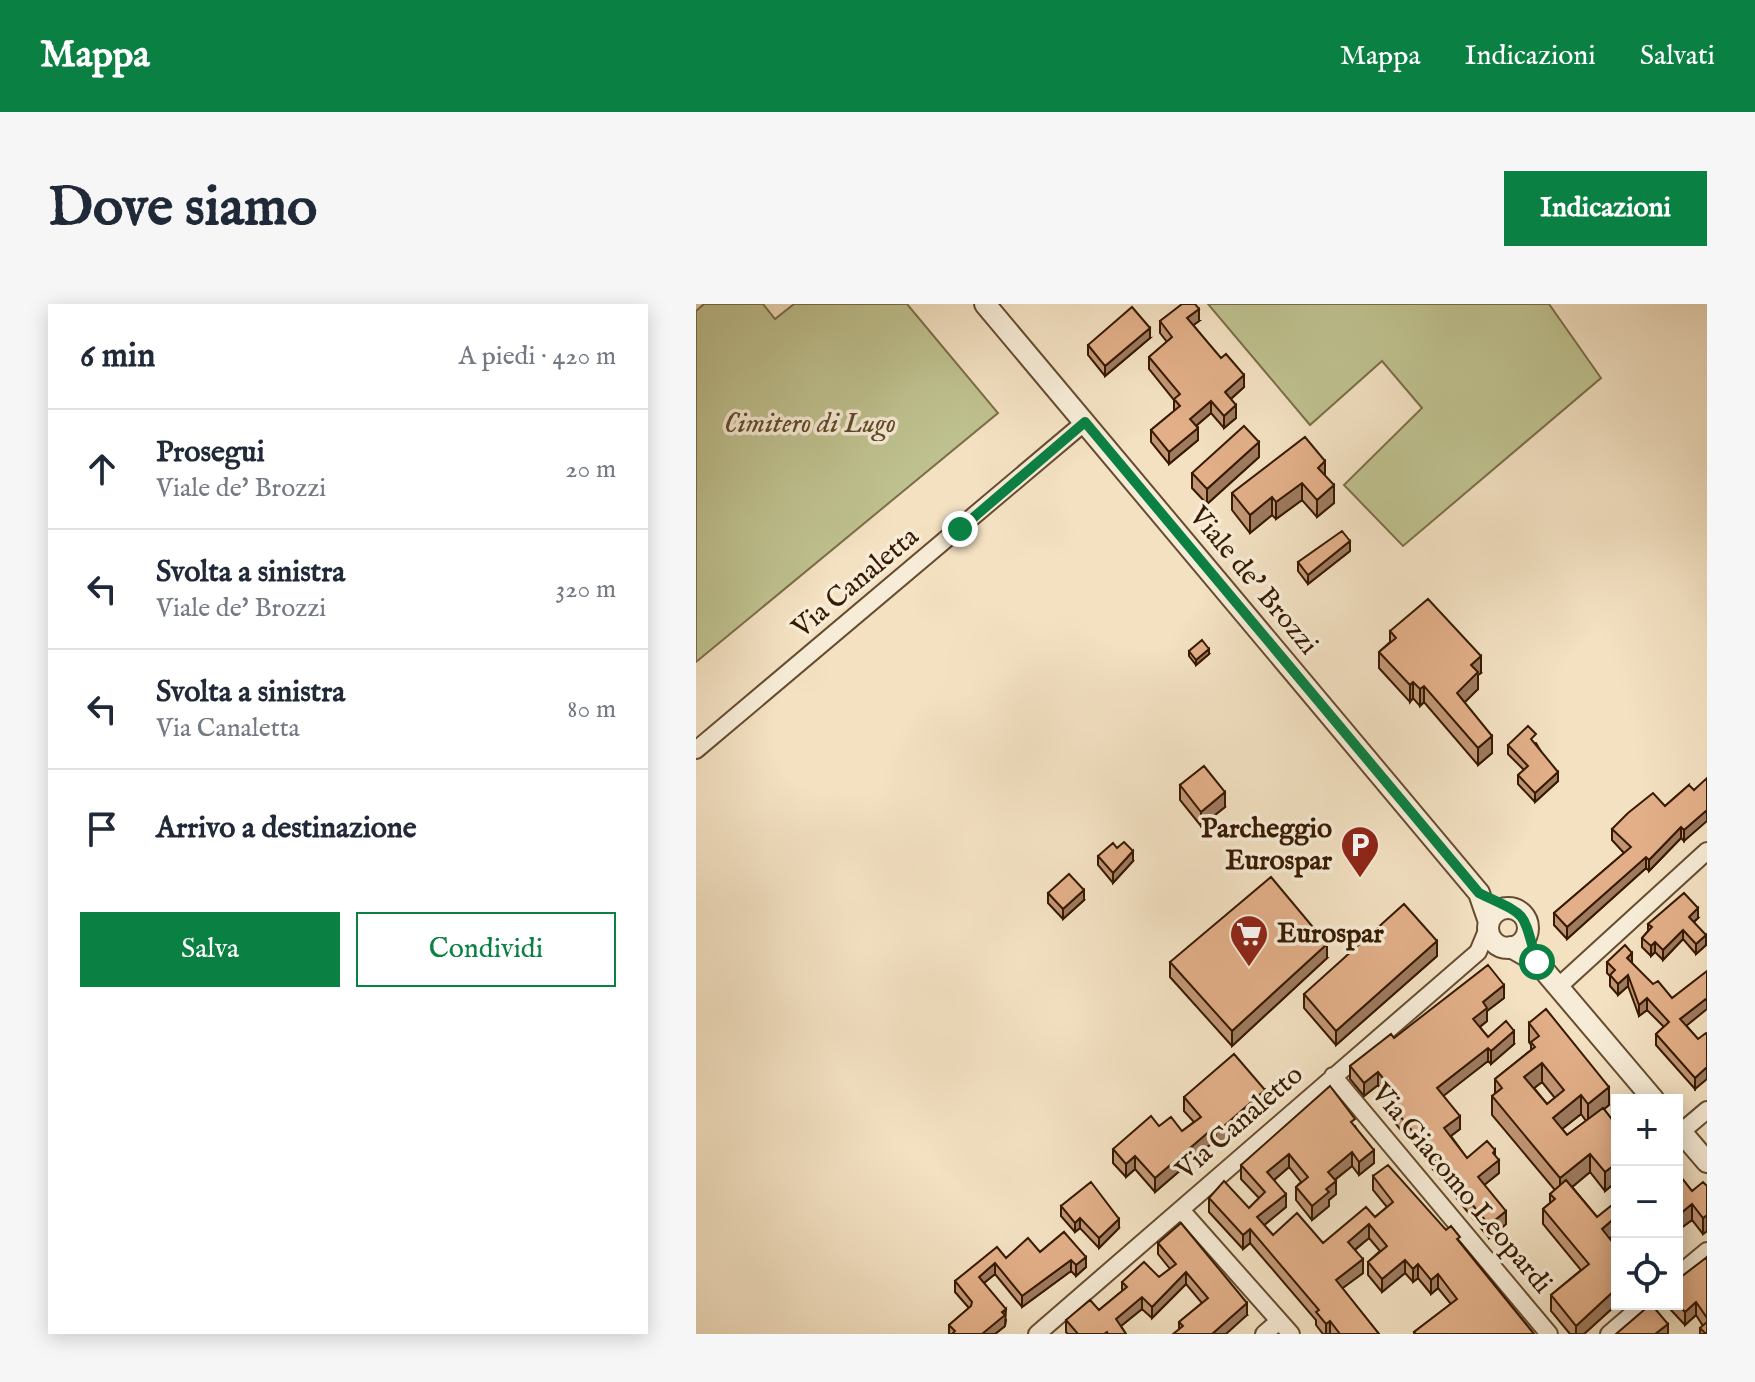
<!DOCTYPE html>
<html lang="it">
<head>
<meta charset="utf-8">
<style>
  body { margin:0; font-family:"IM FELL English",serif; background:#f6f6f7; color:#1f2937 }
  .controls { position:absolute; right:24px; bottom:24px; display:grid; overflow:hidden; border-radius:0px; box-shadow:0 4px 20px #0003 }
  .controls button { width:72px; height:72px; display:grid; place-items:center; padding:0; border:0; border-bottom:2px solid #e0e1e3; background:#fff; color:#1f2937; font:40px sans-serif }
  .stop { position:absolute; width:24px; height:24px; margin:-18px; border:6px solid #0b8043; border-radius:50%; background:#fff }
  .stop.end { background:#0b8043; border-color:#fff; box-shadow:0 2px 8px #0008 }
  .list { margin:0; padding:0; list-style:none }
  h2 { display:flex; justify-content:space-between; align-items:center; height:104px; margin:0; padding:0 32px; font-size:34px }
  h2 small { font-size:26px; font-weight:400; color:#747a83 }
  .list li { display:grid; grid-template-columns:52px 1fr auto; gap:24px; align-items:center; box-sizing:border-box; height:120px; padding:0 32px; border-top:2px solid #e0e1e3 }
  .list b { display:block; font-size:30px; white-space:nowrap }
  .list p { margin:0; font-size:26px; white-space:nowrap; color:#747a83 }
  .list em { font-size:26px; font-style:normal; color:#747a83 }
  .actions { display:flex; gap:16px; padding:24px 32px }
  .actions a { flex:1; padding:18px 0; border:2px solid #0b8043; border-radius:0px; text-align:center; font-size:28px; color:#0b8043 }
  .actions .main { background:#0b8043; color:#fff }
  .icon { flex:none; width:44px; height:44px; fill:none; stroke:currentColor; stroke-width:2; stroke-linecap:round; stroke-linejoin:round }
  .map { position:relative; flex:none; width:1011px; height:1030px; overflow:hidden; border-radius:0px }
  header { display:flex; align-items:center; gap:48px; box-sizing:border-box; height:112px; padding:0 40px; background:#0b8043; color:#fff }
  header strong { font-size:38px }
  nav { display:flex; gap:44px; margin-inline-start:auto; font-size:28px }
  .intro { display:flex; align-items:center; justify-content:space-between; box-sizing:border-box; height:192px; padding:0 48px }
  h1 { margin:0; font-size:56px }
  .button { padding:20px 36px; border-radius:0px; background:#0b8043; color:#fff; font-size:28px; font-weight:700 }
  main { display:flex; gap:48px; padding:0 48px }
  aside { flex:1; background:#fff; border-radius:0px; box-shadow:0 4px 20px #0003 }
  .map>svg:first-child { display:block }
  .green { fill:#bfc290; stroke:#7b6e48; stroke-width:2 }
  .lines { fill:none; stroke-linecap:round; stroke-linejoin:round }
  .minor-casing { stroke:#664c30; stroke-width:20 }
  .tertiary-casing { stroke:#664c30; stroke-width:24 }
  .minor { stroke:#f7ecd7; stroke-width:16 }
  .tertiary { stroke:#f7ecd7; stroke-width:20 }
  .wall { fill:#c29675; stroke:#371a00; stroke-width:2; fill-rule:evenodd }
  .shaded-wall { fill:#9e7a5f; stroke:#371a00; stroke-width:2 }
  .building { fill:#e2af88; stroke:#371a00; stroke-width:2; fill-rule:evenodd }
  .route { stroke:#0b8043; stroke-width:10 }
  .labels { text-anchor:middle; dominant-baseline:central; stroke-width:7; stroke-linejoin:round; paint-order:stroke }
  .park-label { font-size:28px; font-style:italic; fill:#604c2b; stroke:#f7ecd7 }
  .street-label { font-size:28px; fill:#371a00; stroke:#f7ecd7 }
  .poi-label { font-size:28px; font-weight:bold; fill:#371a00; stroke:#f7ecd7; text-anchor:end }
</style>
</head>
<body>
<header>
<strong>Mappa</strong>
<nav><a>Mappa</a><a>Indicazioni</a><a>Salvati</a></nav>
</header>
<div class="intro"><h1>Dove siamo</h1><a class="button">Indicazioni</a></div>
<main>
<aside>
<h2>6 min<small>A piedi · 420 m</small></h2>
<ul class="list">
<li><svg class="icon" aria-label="ahead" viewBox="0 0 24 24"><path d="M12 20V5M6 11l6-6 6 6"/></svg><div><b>Prosegui</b><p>Viale de' Brozzi</p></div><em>20 m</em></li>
<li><svg class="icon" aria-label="left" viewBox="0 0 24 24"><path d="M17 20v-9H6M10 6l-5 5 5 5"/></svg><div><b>Svolta a sinistra</b><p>Viale de' Brozzi</p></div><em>320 m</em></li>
<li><svg class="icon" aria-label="left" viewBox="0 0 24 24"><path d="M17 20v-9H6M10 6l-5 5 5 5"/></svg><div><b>Svolta a sinistra</b><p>Via Canaletta</p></div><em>80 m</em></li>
<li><svg class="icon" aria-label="arrive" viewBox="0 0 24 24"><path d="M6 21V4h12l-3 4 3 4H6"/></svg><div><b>Arrivo a destinazione</b></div></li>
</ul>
<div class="actions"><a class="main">Salva</a><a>Condividi</a></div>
</aside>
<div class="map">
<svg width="1011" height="1030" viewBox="0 0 1011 1030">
  <rect width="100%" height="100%" fill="#f3e1c2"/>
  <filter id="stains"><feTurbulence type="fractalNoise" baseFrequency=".0025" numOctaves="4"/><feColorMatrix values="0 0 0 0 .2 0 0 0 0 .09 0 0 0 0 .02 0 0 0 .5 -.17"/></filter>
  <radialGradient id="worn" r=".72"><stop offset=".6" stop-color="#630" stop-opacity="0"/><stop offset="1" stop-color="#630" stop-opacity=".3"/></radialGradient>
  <path class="green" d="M8,0H67L79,15L98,0H211L302,109L0,358V7Z
    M512,0H853L905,74L707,242L648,181L726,104L686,57L614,121Z"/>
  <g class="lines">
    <g class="minor-casing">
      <path id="minor" d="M0,446L389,118
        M862,683L1011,547
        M637,772L853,1030
        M985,828L1011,806
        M485,906L595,1030
        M981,972L1011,947
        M341,1030L782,648L792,624
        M568,1030L583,1017
        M913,1030L948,1000"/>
    </g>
    <g class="tertiary-casing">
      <path id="tertiary" d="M289,0L783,589L793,618
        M792 624a20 20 0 1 1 40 0a20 20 0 1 1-40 0Z
        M815,643L841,658L958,796
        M981,823L1011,858"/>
    </g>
    <use href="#minor" class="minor"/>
    <use href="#tertiary" class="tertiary"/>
  </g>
  <path class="wall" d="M464,17H503L497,21L548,83L535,95L540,114L528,124L515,109L500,122L502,136L473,160L455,138V126L478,107V96L453,65V53L471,38L464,29Z
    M454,34L409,72L392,51V41Z
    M563,153L511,200L496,184V169Z
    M629,172L638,199L621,213L606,196L580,215L576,211L554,229L536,206V189Z
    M654,247L612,280L602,267V258Z
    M694,327L785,369L782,371V385L768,398L796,449L782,461L728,398L724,402L717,394L714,398L683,364V348L694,338Z
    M493,347L513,350L500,361L493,352Z
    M840,439L862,477L839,498L822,480V471L828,466L812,450V441Z
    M484,481L529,503L505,522L484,496Z
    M993,481L988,537L985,534L953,567L950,564L871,635L858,621V609L928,549L916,536V525L969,502Z
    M402,552L437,557L417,579L402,561Z
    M352,589L388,596L367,615L352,599Z
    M1002,614L998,618L1010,641L1000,650L987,635L967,656L959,648L955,652L946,643V634L952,627V620Z
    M741,652L640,741L608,704V690Z
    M631,654L536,742L474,673V658Z
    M911,658L936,659L1002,735L999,785L960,741V730L968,723L951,706L943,712L932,682L922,691L914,682V672L911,669Z
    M808,694L791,707V717L784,723L792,733L818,740L795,760L792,757L747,791L764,825L755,832L771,854L799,852L803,869L788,881L810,920L793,934L695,814V801L697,799L682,781L668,792L654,775V762L698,734Z
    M833,719L913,801L908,805L921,822V877L909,887L894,868L876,883L901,913L921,912V928L913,935L921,944V1000L888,1030H874L855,1007V991L885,966L847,920V905L854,899V890L859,886L796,811V792L799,790V775L835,746V741L833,738ZM846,778L859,794L851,800L838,784ZM885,810L890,817L871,831L866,825Z
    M488,793L569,800L520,843L516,839L459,888L439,865L430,873L417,859V845L463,822L486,827L498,818L488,807Z
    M659,822L678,859L663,871L656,862L639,876L640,890L633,896V902L616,916L600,896V883L605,878L593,863L578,876L590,903L568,921L577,931L627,939L679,913L691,903L677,886V872L750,926L764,938L838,1030H718V1028L755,1000L742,984L735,990L722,974L717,978L709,969L686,988L672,971V958L684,947L673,934L659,946L667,969L646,984L683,1030H627L620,1021V1016L554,939L547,945L513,908V894L553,904L563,894L545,875V861Z
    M981,868L996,887L1011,882V927L1007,930L996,916L985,924L981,920Z
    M365,902L423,924L403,944L384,924L379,928L365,912Z
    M368,928L390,963L380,972L375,967L326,1003L299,970L288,979L310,1016L309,1022L299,1030H253V1021L273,1004L259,988V977L310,954L344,948Z
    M462,939L551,1011L483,1025V1018L506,999L490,980L456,1014L446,1005L425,1022L430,1030H372L370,1028V1016L403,1006L426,987V978L463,973L474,965L462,950Z
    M1011,953V1030H1004V1024L1007,1022L1000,1011L989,1021L975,1006V1000H981Z"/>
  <path class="shaded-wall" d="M503,5V17L491,26V14Z
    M454,24V34L409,72V62Z
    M548,71V83L529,100V88Z
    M515,97V109L494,127V115Z
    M540,101V114L528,124V112Z
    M502,124V136L473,160V148Z
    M563,138V153L511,200V185Z
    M629,157V175L622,164Z
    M606,179V196L580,215V198Z
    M638,181V199L621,213V196Z
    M576,193V211L554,229V211Z
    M654,237V247L612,280V271Z
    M513,345V350L500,361V356Z
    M785,352V369L782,371V385L761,406V389L775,361Z
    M717,378V394L714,398V381Z
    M728,382V398L724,402V385Z
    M796,432V449L782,461V444Z
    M862,468V477L839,498V489Z
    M529,488V503L505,522V508Z
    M1011,506V517L988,537V526Z
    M985,523V534L953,567V556Z
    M437,547V557L417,579V569Z
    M950,553V564L871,635V623Z
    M388,586V596L367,615V605Z
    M1002,604V614L993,622V613Z
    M987,626V635L967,656V646Z
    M1010,631V641L1000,650V640Z
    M741,637V652L640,741V727Z
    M959,638V648L955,652V642Z
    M631,640V654L536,742V727Z
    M936,649V660L931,654Z
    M932,671V682L922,691V680Z
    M808,681V694L791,707V717L777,728V715L787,698Z
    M951,694V706L943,712V701Z
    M1011,694V705L984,727V715Z
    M818,727V740L795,760V747Z
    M792,744V757L741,797V784Z
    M846,759V778L828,792V773Z
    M1011,763V775L999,785V774Z
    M682,768V781L668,792V779Z
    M913,783V801L892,818V800Z
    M569,786V800L520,843V829Z
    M885,791V810L857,832V814Z
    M764,812V825L748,837V824Z
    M516,825V839L459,888V874Z
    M678,846V859L663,871V858Z
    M799,846V859L803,856V869L782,886V873L797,849Z
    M656,848V862L632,881V868Z
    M593,850V863L571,882V868Z
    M894,850V868L864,893V874Z
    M439,852V865L430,873V860Z
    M921,859V877L909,887V868Z
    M640,877V890L633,896V902L616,916V902L630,885Z
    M590,890V903L561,927V913Z
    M996,900V916L985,924V909Z
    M810,907V920L793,934V921Z
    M1011,911V927L1007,930V914Z
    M921,912V928L906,941V925Z
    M384,914V924L379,928V919Z
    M423,915V924L403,944V934Z
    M673,920V934L652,951V938Z
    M554,925V939L547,945V931Z
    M390,953V963L380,972V961Z
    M667,955V969L640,989V976Z
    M375,956V967L326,1003V992Z
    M709,956V969L686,988V975Z
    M299,959V970L283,983V973Z
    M722,960V974L717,978V965Z
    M490,968V980L456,1014V1003Z
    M742,970V984L735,990V976Z
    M921,984V1000L888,1030H880V1022Z
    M446,993V1005L420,1026V1015Z
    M1000,998V1011L989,1021V1008Z
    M551,999V1011L530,1030H516Z
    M310,1005L309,1022L299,1030H286Z
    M634,1017V1030H630V1020Z
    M972,1020V1030H959Z"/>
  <path class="building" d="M486,0H499L503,5L491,14L525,54L530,50L548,71L529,88L540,101L528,112L515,97L494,115L502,124L473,148L455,126L484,102L478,95L484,90L453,53L476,33L464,17Z
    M436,3L454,24L409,62L392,41Z
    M548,122L563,138L511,185L496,169Z
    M609,133L629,157L622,164L638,181L621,196L606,179L580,198L576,193L554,211L536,189Z
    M646,227L654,237L612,271L602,258Z
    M732,295L785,352L775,361L782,368L761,389L796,432L782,444L728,382L724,385L717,378L714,381L683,348L700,334L694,327Z
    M506,336L513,345L500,356L493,347Z
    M832,422L840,430L835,435L862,468L839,489L822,471L832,462L812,441Z
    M508,462L529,488L505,508L484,481Z
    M1011,474V506L988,526L985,523L953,556L950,553L871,623L858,609L935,543L916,525L932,509L957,489L969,502L993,481L998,486Z
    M428,538L437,547L417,569L402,552L417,539L421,544Z
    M373,570L388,586L367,605L352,589Z
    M575,573L631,640L536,727L474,658Z
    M988,589L1002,604L993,613L1010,631L1000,640L987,626L967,646L959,638L955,642L946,634L956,623L952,620Z
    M708,600L741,637L640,727L608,690Z
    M929,641L936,649L931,654L957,680L962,677L976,694L1011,667V694L984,715L1002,735L1010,729L1011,730V763L999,774L960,730L973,718L951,694L943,701L932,671L922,680L914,671L919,666L911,658Z
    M792,661L808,681L787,698L791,704L777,715L792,733L810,717L818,727L795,747L792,744L741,784L764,812L748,824L771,854L791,837L799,846L797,849L803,856L782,873L810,907L793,921L695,801L703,794L682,768L668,779L654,762L695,730L698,734Z
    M850,705L913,783L892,800L885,791L857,814L871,831L907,804L921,822V859L909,868L894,850L864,874L796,792L806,784L799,775L839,743L835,738L843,732L833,719ZM846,759L868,786L851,800L828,773Z
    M538,750L569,786L520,829L516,825L459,874L439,852L430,860L417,845L455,812L463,822L475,813L486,827L505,813L488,793Z
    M634,782L659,815L655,818L678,846L663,858L656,848L632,868L640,877L630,885L633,888L616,902L600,883L612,873L593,850L571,868L590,890L561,913L577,931L601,909L627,939L670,903L679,913L697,898L677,872L692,861L750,926L755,922L764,933L761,935L838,1030H720L718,1028L761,995L742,970L735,976L722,960L717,965L709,956L686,975L672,958L691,942L673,920L652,938L667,955L640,976L683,1030H644L634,1017L630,1020L620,1008L623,1006L554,925L547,931L513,894L528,877L553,904L569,888L545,861Z
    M981,868L996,887L1007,878L1011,882V911L1007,914L996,900L985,909L981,904Z
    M870,876L901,913L921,897V912L906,925L921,944V984L880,1022L855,991L893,960L847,905L859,895L854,890Z
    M395,878L423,915L403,934L384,914L379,919L365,902Z
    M485,919L551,999L516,1030H477L487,1022L483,1018L512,994L490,968L456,1003L446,993L420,1015L430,1030H412L411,1028L408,1030H382L370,1016L394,996L403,1006L431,983L426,978L448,958L463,973L480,960L462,939Z
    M368,928L390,953L380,961L375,956L326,992L299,959L283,973L310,1005L306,1008L309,1011L286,1030H256L259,1027L253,1021L275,1002L276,998L259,977L301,943L310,954L332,934L344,948Z
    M1011,953V1014L1000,998L989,1008L981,1000V976Z
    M955,1000L972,1020L959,1030H920Z
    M1011,1018V1030H1010L1004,1024Z"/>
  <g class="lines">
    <path class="route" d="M264,225L389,118L783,589C834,614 825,604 841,658"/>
  </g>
  <defs>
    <g id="parking-pin" transform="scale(2)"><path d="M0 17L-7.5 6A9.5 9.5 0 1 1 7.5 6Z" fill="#8f2418" stroke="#f7ecd7"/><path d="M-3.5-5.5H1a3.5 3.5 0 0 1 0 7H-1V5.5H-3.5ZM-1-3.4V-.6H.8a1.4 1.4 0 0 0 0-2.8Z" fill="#fff"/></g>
    <g id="supermarket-pin" transform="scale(2)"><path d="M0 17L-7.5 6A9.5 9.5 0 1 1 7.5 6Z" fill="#8f2418" stroke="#f7ecd7"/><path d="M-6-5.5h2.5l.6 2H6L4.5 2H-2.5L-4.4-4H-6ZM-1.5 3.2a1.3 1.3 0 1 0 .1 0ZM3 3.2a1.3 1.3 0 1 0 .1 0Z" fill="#fff"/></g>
  </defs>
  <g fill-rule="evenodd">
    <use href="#parking-pin" x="664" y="541"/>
    <use href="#supermarket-pin" x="553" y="630"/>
  </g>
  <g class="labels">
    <g class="park-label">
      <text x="114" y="120">Cimitero di Lugo</text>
    </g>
    <g class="street-label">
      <text transform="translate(557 277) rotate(50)">Viale de' Brozzi</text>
      <text transform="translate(160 279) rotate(-40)">Via Canaletta</text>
      <text transform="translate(544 819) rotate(-41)">Via Canaletto</text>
      <text transform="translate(765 885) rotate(50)">Via Giacomo Leopardi</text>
    </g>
    <g class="poi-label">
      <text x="636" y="525">Parcheggio<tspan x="636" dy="32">Eurospar</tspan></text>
      <text x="581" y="630" text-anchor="start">Eurospar</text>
    </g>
  </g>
  <rect width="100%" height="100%" filter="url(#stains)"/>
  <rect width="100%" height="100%" fill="url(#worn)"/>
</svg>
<div class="controls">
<button>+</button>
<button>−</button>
<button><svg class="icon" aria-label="locate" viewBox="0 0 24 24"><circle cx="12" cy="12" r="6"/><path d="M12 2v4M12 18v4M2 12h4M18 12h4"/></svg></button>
</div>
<div class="stop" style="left:841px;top:658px"></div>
<div class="stop end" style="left:264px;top:225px"></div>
</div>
</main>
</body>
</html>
